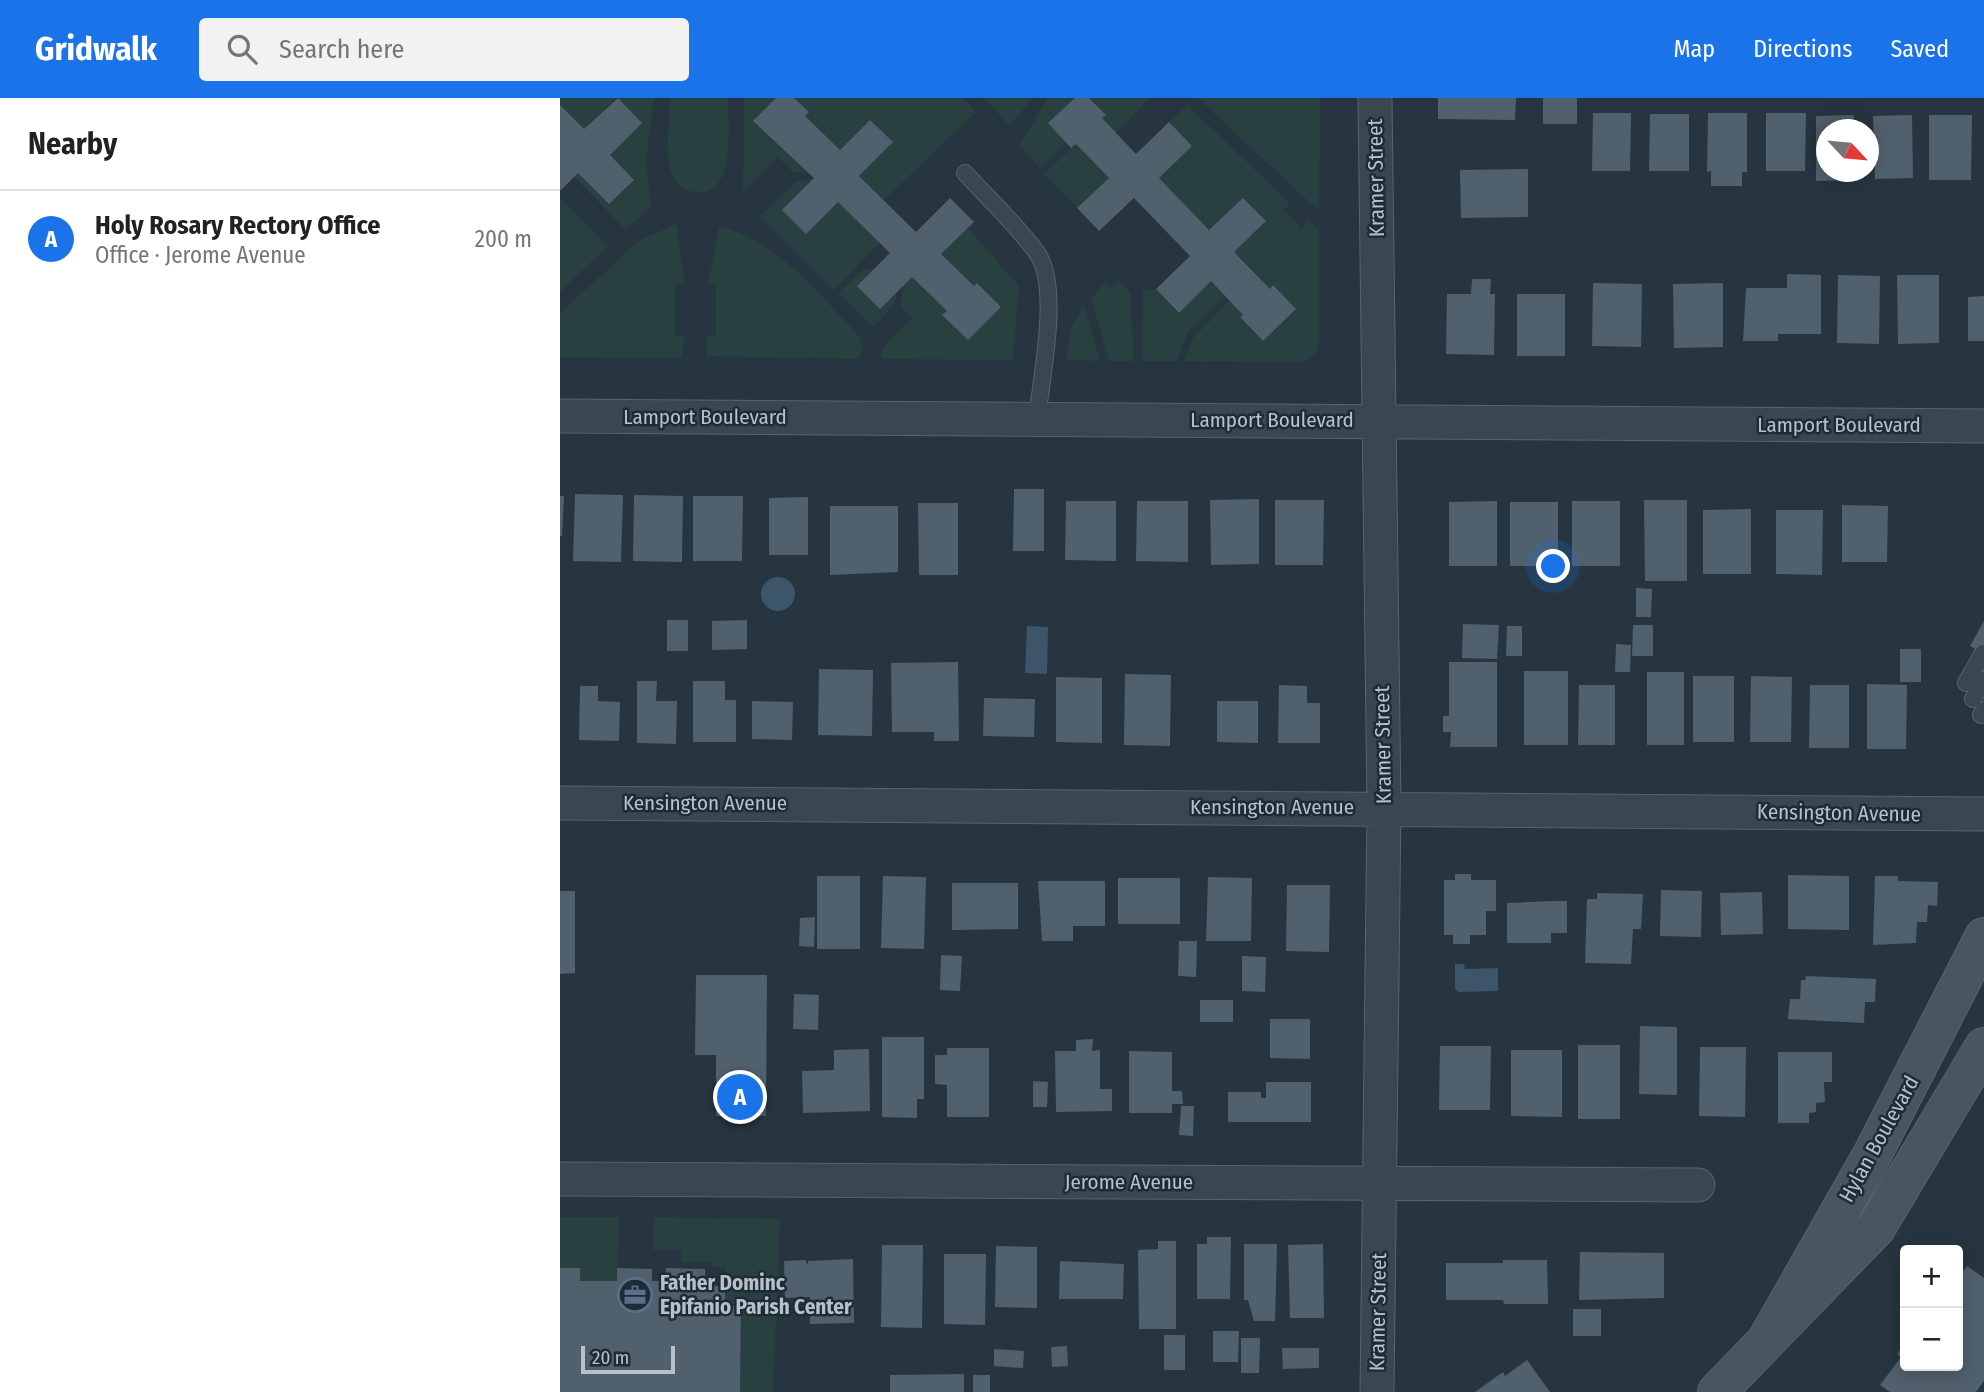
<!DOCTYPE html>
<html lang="en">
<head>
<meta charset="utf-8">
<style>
  body { margin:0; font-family:"Fira Sans Condensed",sans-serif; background:#f2f2f2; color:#202124 }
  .controls { position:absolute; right:21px; bottom:21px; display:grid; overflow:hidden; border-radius:7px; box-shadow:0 4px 18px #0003 }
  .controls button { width:63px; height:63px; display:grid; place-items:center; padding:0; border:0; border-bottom:2px solid #e0e0e0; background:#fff; color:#202124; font:35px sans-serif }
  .compass { position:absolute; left:1256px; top:21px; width:63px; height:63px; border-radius:50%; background:#fff; box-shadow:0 4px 18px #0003; rotate:116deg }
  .scale { position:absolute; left:21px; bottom:18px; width:94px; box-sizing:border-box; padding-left:7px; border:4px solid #b6c1ca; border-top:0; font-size:19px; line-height:24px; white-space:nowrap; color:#b6c1ca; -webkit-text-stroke:5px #1f2b35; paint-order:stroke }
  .you { position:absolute; left:994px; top:469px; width:24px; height:24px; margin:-18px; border:5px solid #fff; border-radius:50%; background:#1a73e8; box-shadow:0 0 0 10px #1a73e833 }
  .badge { display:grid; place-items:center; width:46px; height:46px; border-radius:50%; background:#1a73e8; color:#fff; font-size:23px; font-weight:700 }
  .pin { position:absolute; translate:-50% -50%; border:4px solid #fff; box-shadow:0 2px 7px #0006 }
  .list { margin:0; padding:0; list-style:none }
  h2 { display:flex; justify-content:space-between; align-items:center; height:91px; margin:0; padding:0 28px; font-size:30px }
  h2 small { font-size:23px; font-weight:400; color:#757577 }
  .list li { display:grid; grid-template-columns:46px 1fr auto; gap:21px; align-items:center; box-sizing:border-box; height:98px; padding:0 28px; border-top:2px solid #e0e0e0 }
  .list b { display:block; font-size:26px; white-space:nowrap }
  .list p { margin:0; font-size:23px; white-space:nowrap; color:#757577 }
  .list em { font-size:23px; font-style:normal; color:#757577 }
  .icon { flex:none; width:38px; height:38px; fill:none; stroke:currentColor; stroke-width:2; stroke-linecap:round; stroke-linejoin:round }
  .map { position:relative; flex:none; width:1424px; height:1294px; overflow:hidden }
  header { display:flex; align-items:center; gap:42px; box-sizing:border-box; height:98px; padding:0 35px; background:#1a73e8; color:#fff }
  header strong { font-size:33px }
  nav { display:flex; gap:38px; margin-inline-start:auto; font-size:24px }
  .search { width:490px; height:63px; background:#f2f2f2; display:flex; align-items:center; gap:18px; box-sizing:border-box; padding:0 24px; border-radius:7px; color:#757577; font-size:26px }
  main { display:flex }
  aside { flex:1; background:#fff }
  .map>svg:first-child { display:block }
  .green { fill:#284140 }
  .water { fill:#3c5568 }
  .building { fill:#51606d }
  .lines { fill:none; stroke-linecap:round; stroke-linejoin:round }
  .lane-casing { stroke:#58646d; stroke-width:18 }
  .street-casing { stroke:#58646d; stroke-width:35 }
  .secondary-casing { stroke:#58646d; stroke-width:40 }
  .lane { stroke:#3a4650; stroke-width:16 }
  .street { stroke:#3a4650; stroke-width:33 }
  .secondary { stroke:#485662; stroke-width:38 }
  .labels { text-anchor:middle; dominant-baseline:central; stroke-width:5; stroke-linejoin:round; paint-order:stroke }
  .street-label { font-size:21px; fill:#b6c1ca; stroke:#1f2b35 }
  .poi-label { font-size:21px; font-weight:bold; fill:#b6c1ca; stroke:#1f2b35; text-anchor:start }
</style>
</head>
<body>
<header>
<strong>Gridwalk</strong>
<div class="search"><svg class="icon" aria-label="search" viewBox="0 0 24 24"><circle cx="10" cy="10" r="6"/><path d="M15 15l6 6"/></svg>Search here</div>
<nav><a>Map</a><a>Directions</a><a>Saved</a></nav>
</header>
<main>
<aside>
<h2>Nearby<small></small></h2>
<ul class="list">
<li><span class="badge">A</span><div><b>Holy Rosary Rectory Office</b><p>Office · Jerome Avenue</p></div><em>200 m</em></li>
</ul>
</aside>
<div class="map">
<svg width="1424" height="1294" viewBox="0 0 1424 1294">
  <rect width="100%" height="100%" fill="#263540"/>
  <path class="green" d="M0,0H56L24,31L0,7Z
    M58,0H94L86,62L91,108L66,132L14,79L18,75L74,82L50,57L82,25Z
    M110,0H168C168,26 178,106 130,93C119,90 112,81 110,70C105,49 110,22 110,0Z
    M184,0H216L193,24L248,74H233L218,59L183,94Z
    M234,0H404L416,14L324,102L299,78L333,44L310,22L280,52L245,18L248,14Z
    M424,0H472L452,26L446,24Z
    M488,0H515L506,44L480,70L459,48Z
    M529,0H590L556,35L542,20L545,16Z
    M638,0H760L759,110L750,105Z
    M627,7L730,105L724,112L741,130L749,122L759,133V243C758,255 752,260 741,264L624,263L633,240L670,202L683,217L680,220L703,243L736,211L714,187L710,191L674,154L706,123L684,100L649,132L599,80L632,48L609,24Z
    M516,46L549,80L517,110L484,76Z
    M252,82L223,112L246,135L278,104L320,145L274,192L200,118L236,83Z
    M0,100L48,148L0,194Z
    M116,126L125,187H115V238L125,239L122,260L0,259V215L80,142Z
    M159,128C220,144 258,196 300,239L303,253L297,261L146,258L147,238H156V187H148Z
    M408,130L459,188L453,262L324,261L321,257L324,248L352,221L341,209L343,187L352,179L387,213L382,217L408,242L441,209L418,185L414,188L381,156Z
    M314,171L298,188L336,194L335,206L313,229L278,195L303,172Z
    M559,182L570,195L574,263H549L531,200L546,184L552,190Z
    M651,183L665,197L628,234L617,263H582L583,192L596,191L618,214Z
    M524,206L540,263L506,262L511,230Z
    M0,1119H59L57,1183H20V1170H0Z
    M94,1119L220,1121L213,1294H180L181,1209L165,1208L166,1169H152L151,1164H121V1152H93Z"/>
  <path class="water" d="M201 496a17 17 0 1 1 34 0a17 17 0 1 1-34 0Z
    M467,528L488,529L487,576L465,575Z
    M895,866H904L905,871L938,870V893L899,894L895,891Z"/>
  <path class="building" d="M58,0L82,25L50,57L74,82L49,106L18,75L0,93V7L24,31Z
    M216,0H234L249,14L245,18L280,52L310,22L333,44L299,78L356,134L390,100L414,124L381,156L414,188L417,185L441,209L408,242L382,217L387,213L352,179L320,211L297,188L330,155L278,104L246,136L222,112L254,80L193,23Z
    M515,0H529L546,17L542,20L576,56L609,24L632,48L599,80L649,132L683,100L706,123L674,154L710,191L713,187L736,211L703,243L680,219L683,217L651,183L619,215L596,191L630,158L574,100L539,133L517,110L549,80L516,46L511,50L488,25Z
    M878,0H956L955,22L878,21Z
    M983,0H1017V26H983Z
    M1033,15H1071L1070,73H1032Z
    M1148,15H1187V74H1182V88H1151V73L1147,74Z
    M1206,15H1246L1245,73H1206Z
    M1090,16H1129V73H1089Z
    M1294,17V32H1266V74H1295V82L1256,83V18Z
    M1352,17L1353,80L1315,81L1313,18Z
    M1369,17H1412L1411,82H1369Z
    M968,71V119L901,120L900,72Z
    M1227,176L1261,177V236H1218V243H1183L1186,190H1227Z
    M1278,177L1320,178L1319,246L1277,245Z
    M1337,177H1379V245L1338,246Z
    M912,181H931L930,196H935L934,257L886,256L887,196H911Z
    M1033,185L1082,186L1081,249L1032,248Z
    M1163,185V249L1114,250L1113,186Z
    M957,196H1005V258H957Z
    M1424,198V243H1408V199Z
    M454,391H484V453H453Z
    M15,396L63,397L61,464L13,463Z
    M74,397L123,398L122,464L73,463Z
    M0,398H4L2,438H0Z
    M133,398H183L182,463H133Z
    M248,399V457H209V400Z
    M699,401V466L651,467L650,402Z
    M715,402H764L763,467H715Z
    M1084,402H1127V483H1085Z
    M506,403H556V463L505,462Z
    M577,403H628V464L576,463Z
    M937,403V468H889V404Z
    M1012,403H1060V468H1012Z
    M950,404H998V468H950Z
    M358,405H398V477H359Z
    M1282,407L1328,408L1327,464H1282Z
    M270,408H338V474L270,477Z
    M1191,411V476H1143V412Z
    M1216,412H1263L1262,477L1216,476Z
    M1076,490L1092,491L1091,519H1076Z
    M107,522H128V553H107Z
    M187,522V551L152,552V523Z
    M1424,523V556L1410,548Z
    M903,526L939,527L937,561L902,560Z
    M1073,527H1093V558H1072Z
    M947,528H962V558H946Z
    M1056,546L1071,547L1070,574H1055Z
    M1340,551H1361V584H1340Z
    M398,564L399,643H374V634H332L331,565Z
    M889,564H937V649H890L891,634H883V618H889Z
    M259,571L313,572L312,638L258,637Z
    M964,573H1008V647H964Z
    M1087,574H1124V647H1087Z
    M565,576L611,577L610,648L564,647Z
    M1133,578H1174V644H1133Z
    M1191,578L1232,579L1231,644H1190Z
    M496,579L542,580V645L496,644Z
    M77,583H97L96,603H117L116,646L77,645Z
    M133,583H165V602H176V644H133Z
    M1307,586L1347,587L1346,651H1307Z
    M719,587L747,588V605H760V645H718Z
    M1019,587H1055V647H1018Z
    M1250,587H1289V650H1249Z
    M20,588H38V603L60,604L59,643L19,642Z
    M424,600L475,601L474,639L423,638Z
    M192,603L233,604L232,642L192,641Z
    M657,603H698V645L657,644Z
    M895,776H911V782H936V813H926V837H910V846H893V837H884V782H895Z
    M1228,777L1289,778V832L1228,831Z
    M257,778H300V851H257Z
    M323,778L366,779L364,851L321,850Z
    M1315,778H1338V783L1378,784L1377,808L1368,807L1367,824H1357L1356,845L1313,847Z
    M648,779L692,780L691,843H646Z
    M558,780H620V826H558Z
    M478,783H545V828H513V843H482Z
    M392,785H458V831L392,832Z
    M727,787H770L769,854L726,853Z
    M1101,792L1142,793L1141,839L1100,838Z
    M0,793H15V875L0,876Z
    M1202,794L1203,836L1161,837L1160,795Z
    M1037,795L1083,796L1081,831H1073L1071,866L1025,865L1027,801H1037Z
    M991,803H1007V835H991V845H947V805Z
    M255,819L254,849L239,848L240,820Z
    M619,843H637L636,879L618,878Z
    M381,857L402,858L400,893L380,892Z
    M682,858L706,859L705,894L682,893Z
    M136,877H207L206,1018H156V957H135Z
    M1246,878L1316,881L1315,904H1305L1304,925L1228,921L1230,901H1240L1241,882H1245Z
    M234,896L259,897L258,932L233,931Z
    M640,902H673V924H640Z
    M710,921H750V961L710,960Z
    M1080,928L1117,929V997L1079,996Z
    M322,939H364V1001H357V1020L322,1019Z
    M533,941L532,953L540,952V991H552V1013L496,1014L495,953H516V942Z
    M1018,947H1060V1021H1018Z
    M880,948H931L930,1012H879Z
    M1140,949H1186L1185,1019L1139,1018Z
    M387,950H429V1019H387V987L375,986V957H387Z
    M309,951L310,1013L243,1015L242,973L274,972V952Z
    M951,952H1002V1019L951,1018Z
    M569,953L612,954V993H622L623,1006H612V1015H569Z
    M1218,954H1272V984H1264L1265,1004L1256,1005V1014L1249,1015V1025H1218Z
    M473,983L488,984L487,1009H473Z
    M706,984H751V1024H668V994H701V1000H706Z
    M621,1008H634L633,1038L619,1037Z
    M647,1139H671L670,1201H637V1146H647Z
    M598,1143H616V1231H579L578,1152L598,1151Z
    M684,1146H717L715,1223H694L688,1202H684Z
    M763,1146L764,1220H730L728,1147Z
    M322,1147H363L362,1230L321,1229Z
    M436,1148L477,1149V1210L435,1209Z
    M1020,1154L1104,1155V1200L1019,1202Z
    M384,1156H426L425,1227L384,1226Z
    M293,1161L294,1225L250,1226V1199L225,1200L224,1163L245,1162L248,1167V1163Z
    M943,1162H987L988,1206H944L943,1202H886V1165H943Z
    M500,1163L564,1166L563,1201H499Z
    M1407,1168L1424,1180V1283L1416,1294H1330L1320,1287L1341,1259L1337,1256L1345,1245V1268H1398V1180Z
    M0,1170H20V1183H57V1170L92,1171V1183H106V1170L145,1171V1188H165V1208H181L180,1294H0Z
    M1013,1211H1041V1238H1013Z
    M653,1233H679L678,1264H653Z
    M604,1237H625V1272H604Z
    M681,1240H700L699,1275H681Z
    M507,1248L508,1268L492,1269L491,1249Z
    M722,1250H759V1270L723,1271Z
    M434,1251L464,1253L463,1270L434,1268Z
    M967,1262L990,1294H915L943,1274L945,1278Z
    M404,1276V1294H330V1277Z
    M413,1277H430V1294H413Z"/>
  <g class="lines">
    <g class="lane-casing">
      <path id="lane" d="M405,75C429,101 457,127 477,155C501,189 481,280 477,321
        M1406,585L1423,555
        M1413,601L1424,582
        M1421,617L1424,612"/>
    </g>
    <g class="street-casing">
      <path id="street" d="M815,0L824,710L817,1294
        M0,318L1424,328
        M0,705L1424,716
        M0,1081L1138,1087"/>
    </g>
    <g class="secondary-casing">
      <path id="secondary" d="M1208,1240L1312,1057L1424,839
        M1157,1294L1316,1130L1424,949"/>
    </g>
    <use href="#lane" class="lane"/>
    <use href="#street" class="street"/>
    <use href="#secondary" class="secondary"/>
  </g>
  <defs>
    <g id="office-ring" transform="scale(1.75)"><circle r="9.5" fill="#1f2b35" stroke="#5c6f8a" stroke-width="1.5"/><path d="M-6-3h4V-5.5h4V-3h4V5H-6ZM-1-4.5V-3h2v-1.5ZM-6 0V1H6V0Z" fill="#5c6f8a"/></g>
  </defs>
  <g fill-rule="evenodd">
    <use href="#office-ring" x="75" y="1197"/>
  </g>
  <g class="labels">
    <g class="street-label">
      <text transform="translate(816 80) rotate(-91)">Kramer Street</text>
      <text x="145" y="319">Lamport Boulevard</text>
      <text x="712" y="322">Lamport Boulevard</text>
      <text x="1279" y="327">Lamport Boulevard</text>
      <text transform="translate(823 647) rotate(-91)">Kramer Street</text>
      <text x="145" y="705">Kensington Avenue</text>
      <text x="712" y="709">Kensington Avenue</text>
      <text transform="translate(1279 715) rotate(1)">Kensington Avenue</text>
      <text transform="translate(1319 1041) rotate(-61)">Hylan Boulevard</text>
      <text x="569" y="1084">Jerome Avenue</text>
      <text transform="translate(818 1214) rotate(-89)">Kramer Street</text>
    </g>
    <g class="poi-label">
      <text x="100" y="1185">Father Dominc<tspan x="100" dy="24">Epifanio Parish Center</tspan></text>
    </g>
  </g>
</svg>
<div class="controls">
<button>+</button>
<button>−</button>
</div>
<svg class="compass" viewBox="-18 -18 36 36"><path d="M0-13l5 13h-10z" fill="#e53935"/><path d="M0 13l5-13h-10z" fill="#757577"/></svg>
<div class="scale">20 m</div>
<div class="you"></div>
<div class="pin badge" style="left:180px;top:999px">A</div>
</div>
</main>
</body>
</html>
